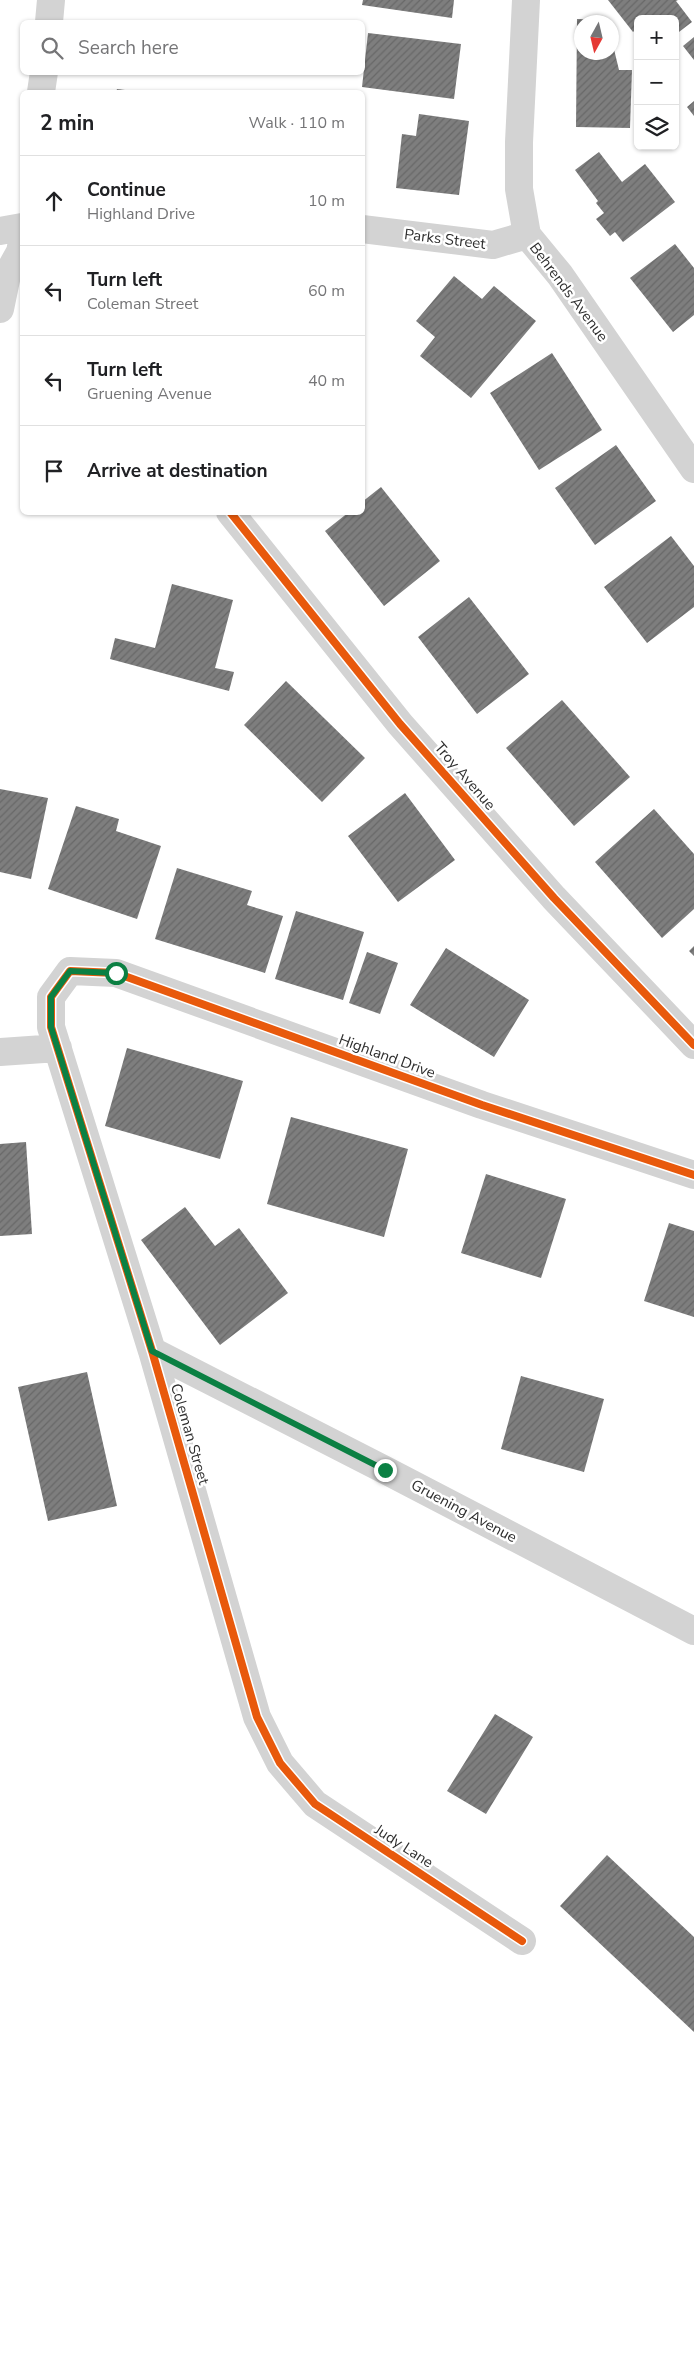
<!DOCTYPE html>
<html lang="en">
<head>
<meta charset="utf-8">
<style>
  body { margin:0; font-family:"Nunito Sans",sans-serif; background:#f2f2f2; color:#202124 }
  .controls { position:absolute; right:15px; top:15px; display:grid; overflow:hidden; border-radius:8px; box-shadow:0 1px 4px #0004 }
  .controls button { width:45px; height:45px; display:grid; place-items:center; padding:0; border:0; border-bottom:1px solid #e0e0e0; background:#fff; color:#202124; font:25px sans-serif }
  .compass { position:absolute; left:574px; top:15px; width:45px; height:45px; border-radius:50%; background:#fff; box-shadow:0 1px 4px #0004; rotate:188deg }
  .stop { position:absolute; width:15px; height:15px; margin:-11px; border:4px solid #0b8043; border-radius:50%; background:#fff }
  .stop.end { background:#0b8043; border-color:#fff; box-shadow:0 1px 5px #0008 }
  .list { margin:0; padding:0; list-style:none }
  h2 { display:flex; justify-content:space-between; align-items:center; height:65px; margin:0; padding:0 20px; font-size:21px }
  h2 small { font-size:16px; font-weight:400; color:#757577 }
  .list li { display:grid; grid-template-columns:32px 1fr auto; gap:15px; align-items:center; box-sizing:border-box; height:90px; padding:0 20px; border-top:1px solid #e0e0e0 }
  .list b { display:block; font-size:19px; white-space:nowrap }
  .list p { margin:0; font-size:16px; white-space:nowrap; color:#757577 }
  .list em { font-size:16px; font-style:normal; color:#757577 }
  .icon { flex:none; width:28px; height:28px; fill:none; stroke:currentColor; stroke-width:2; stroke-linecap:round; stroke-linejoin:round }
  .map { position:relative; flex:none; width:694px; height:2377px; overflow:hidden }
  .search { position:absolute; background:#fff; box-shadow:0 1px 4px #0004; left:20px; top:20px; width:345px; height:55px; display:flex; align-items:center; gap:12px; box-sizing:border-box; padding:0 18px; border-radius:8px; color:#757577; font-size:19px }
  .panel { position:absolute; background:#fff; box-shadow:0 1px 4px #0004; left:20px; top:90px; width:345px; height:425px; border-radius:8px }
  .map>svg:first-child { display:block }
  .building { fill:url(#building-hatch) }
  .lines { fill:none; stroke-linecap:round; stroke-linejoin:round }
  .minor { stroke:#d3d3d3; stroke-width:28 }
  .cycleway-casing { stroke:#fff; stroke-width:11 }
  .cycleway { stroke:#e8590c; stroke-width:8 }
  .route { stroke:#0b8043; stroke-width:6 }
  .labels { text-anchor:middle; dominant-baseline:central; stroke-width:5; stroke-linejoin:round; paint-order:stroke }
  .street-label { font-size:15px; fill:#2e2e2e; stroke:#fff }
</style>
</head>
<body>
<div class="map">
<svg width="694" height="2377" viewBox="0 0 694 2377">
  <defs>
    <pattern id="building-hatch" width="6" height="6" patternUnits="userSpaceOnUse" patternTransform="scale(1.25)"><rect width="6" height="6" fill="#7e7e7e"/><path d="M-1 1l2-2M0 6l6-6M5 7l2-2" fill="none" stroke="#686868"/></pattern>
  </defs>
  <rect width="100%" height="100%" fill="#fff"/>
  <path class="building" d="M363,0H454L452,18L362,5Z
    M608,0H678L676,1L692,22L675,35V19H638V32L636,29L633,32Z
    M577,19L607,20L608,22H582V52H612V41L619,70H632L630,128L576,127Z
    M368,33L461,44L454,99L362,87Z
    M694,37V60L683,46Z
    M117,89L133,91V92H116Z
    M694,101V116L687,107Z
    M419,114L469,121L459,195L396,188L402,134L416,136Z
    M599,152L622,182L645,164L675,202L623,242L615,232L610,236L596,219L604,213L596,203L598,201L575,170Z
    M675,244L694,268V315L673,332L630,278Z
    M454,276L482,299L494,286L536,321L471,398L420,356L435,337L416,321Z
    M552,353L602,430L539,470L490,393Z
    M616,445L656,501L595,545L555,488Z
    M381,487L440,561L384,606L325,531L349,512H362V502Z
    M671,536L694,566V607L647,643L604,587Z
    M172,584L233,600L215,668L234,672L229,691L110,659L115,638L155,648Z
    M469,597L529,674L477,714L418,637Z
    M286,681L365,758L322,802L244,725Z
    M562,700L630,777L574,826L506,748Z
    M0,789L48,798L31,879L0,872Z
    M405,793L455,860L398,902L348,836Z
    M76,806L119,819L116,831L161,846L137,919L48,889Z
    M654,809L694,854V909L662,938L595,862Z
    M177,868L252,891L247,905L283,916L265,973L155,939Z
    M296,911L364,932L343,1000L275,979Z
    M694,946V956L689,951Z
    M446,948L529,1000L494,1057L410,1005Z
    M367,952L398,963L380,1014L349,1003Z
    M127,1048L243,1081L220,1159L105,1126Z
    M291,1117L408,1149L384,1237L267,1204Z
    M26,1142L32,1234L0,1236V1144Z
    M486,1174L566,1199L541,1278L461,1253Z
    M185,1207L215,1246L239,1228L288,1293L220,1345L141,1240Z
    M669,1223L694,1231V1317L644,1301Z
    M87,1372L117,1506L48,1521L18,1387Z
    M521,1376L604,1399L584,1472L501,1449Z
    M495,1714L533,1737L486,1814L447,1791Z
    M607,1855L694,1937V2032L560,1906Z"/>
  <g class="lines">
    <path class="minor" d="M526,0L519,142V189L527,235L560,275L694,469
      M49,22L51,0
      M41,92L44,72
      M362,229L493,245L527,235
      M0,231L22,227
      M0,309L7,275L20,252L22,242
      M230,512L400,724L554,898L694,1045
      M0,1052L58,1048
      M152,1351L385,1470L694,1631
      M522,1941L315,1804L280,1763L257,1717L152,1351L51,1027V997L70,971L116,973L482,1105L694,1175"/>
    <g class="cycleway-casing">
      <path id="cycleway" d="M230,512L400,724L554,898L694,1045
        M522,1941L315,1804L280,1763L257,1717L152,1351L51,1027V997L70,971L116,973L482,1105L694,1175"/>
    </g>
    <use href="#cycleway" class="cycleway"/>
  </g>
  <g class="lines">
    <path class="route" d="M116,973L70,971L51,997V1027L152,1351L385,1470"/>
  </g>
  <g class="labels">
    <g class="street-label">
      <text transform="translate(445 239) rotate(7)">Parks Street</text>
      <text transform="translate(569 292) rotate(53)">Behrends Avenue</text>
      <text transform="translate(465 776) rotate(49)">Troy Avenue</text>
      <text transform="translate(387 1056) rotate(20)">Highland Drive</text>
      <text transform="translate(190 1434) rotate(74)">Coleman Street</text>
      <text transform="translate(464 1511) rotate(28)">Gruening Avenue</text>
      <text transform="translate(404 1846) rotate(33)">Judy Lane</text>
    </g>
  </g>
</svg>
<div class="controls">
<button>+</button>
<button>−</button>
<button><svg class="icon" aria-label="layers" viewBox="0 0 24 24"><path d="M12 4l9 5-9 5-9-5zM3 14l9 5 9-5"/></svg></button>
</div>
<svg class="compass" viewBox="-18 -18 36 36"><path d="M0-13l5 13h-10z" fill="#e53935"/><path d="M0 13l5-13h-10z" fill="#757577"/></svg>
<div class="stop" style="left:116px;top:973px"></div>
<div class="stop end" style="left:385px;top:1470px"></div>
<div class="search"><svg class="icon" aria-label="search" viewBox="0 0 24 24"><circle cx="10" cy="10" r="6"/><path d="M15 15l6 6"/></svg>Search here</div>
<section class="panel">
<h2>2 min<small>Walk · 110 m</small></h2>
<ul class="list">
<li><svg class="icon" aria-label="ahead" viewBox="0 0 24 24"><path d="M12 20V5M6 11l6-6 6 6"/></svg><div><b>Continue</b><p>Highland Drive</p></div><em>10 m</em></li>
<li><svg class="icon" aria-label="left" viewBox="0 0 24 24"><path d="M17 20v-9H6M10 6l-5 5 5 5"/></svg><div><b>Turn left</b><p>Coleman Street</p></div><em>60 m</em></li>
<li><svg class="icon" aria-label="left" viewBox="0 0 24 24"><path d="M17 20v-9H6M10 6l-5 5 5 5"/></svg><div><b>Turn left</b><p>Gruening Avenue</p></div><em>40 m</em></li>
<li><svg class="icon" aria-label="arrive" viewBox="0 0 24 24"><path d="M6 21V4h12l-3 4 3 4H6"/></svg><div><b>Arrive at destination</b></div></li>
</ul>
</section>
</div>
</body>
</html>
